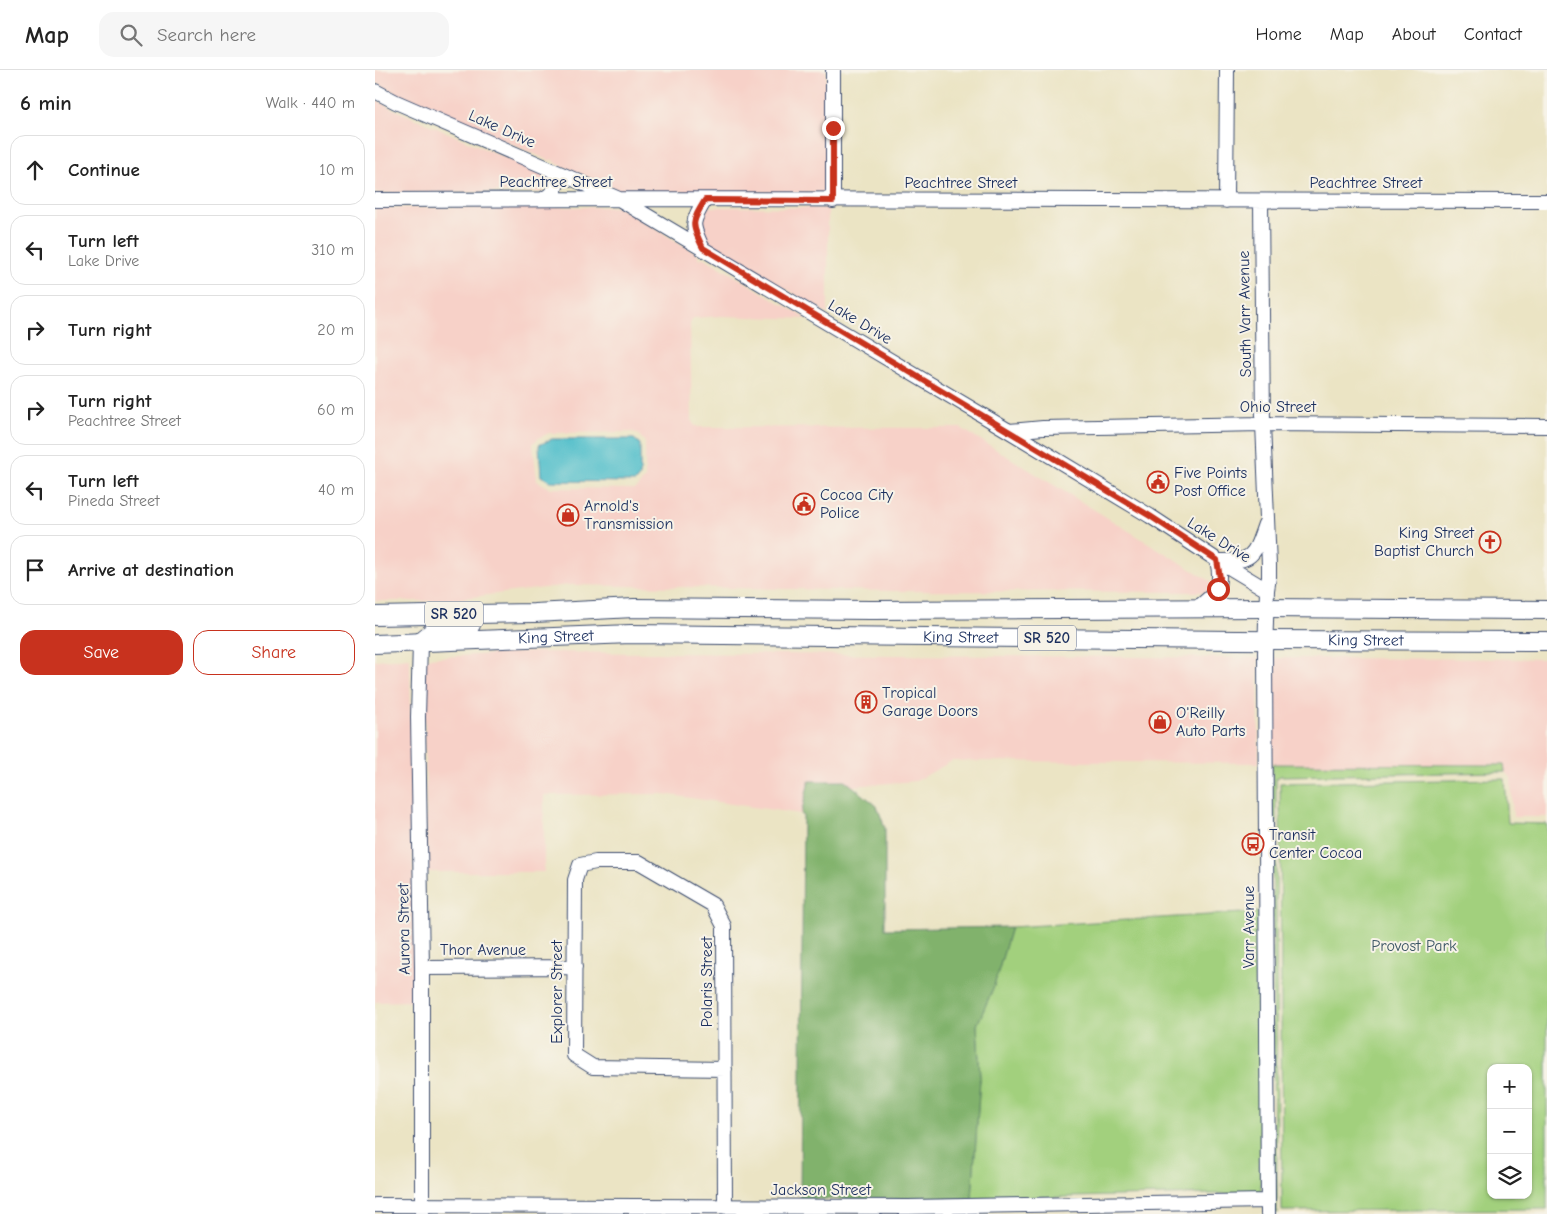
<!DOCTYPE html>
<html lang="en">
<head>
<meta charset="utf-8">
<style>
  body { margin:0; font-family:"Comic Neue",sans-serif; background:#f6f6f6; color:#222 }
  .controls { position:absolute; right:15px; bottom:15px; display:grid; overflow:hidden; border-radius:10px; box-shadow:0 1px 4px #0004 }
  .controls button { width:45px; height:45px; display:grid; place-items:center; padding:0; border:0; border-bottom:1px solid #e0e0e0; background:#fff; color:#222; font:25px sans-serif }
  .stop { position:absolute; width:15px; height:15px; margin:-11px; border:4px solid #c8321e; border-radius:50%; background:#fff }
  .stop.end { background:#c8321e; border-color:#fff; box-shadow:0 1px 5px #0008 }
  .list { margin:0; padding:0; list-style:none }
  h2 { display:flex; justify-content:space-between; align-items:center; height:65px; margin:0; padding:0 20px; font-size:21px }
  h2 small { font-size:16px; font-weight:400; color:#767676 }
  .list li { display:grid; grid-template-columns:32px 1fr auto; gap:15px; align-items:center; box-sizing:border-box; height:70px; margin:0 10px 10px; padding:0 10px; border:1px solid #e0e0e0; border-radius:15px }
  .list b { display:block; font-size:19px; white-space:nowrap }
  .list p { margin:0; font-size:16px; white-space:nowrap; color:#767676 }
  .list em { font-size:16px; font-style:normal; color:#767676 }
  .actions { display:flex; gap:10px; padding:15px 20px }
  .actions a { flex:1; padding:11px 0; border:1px solid #c8321e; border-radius:15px; text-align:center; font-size:18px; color:#c8321e }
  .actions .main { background:#c8321e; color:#fff }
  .icon { flex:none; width:28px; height:28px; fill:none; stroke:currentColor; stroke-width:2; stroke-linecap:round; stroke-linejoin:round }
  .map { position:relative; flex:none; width:1172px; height:1144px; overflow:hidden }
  header { display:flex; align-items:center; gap:30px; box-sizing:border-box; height:70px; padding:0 25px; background:#fff; border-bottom:1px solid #e0e0e0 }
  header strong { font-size:24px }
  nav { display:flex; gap:28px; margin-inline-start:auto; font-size:18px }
  .search { width:350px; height:45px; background:#f6f6f6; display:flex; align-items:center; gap:12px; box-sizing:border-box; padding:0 18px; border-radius:15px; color:#767676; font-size:19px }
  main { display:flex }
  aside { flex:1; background:#fff }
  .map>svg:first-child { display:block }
  .built { fill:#f7d1c8; fill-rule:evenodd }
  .green { fill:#a2d07d; stroke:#5e806e; fill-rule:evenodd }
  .forest { fill:#81b26c; stroke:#4e7065 }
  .water { fill:#52bfcb; stroke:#367794 }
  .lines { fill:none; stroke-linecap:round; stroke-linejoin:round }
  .minor-casing { stroke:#3a4a6d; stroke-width:16 }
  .major-casing { stroke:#3a4a6d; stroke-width:20 }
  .minor { stroke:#fff; stroke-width:14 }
  .major { stroke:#fff; stroke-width:18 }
  .route { stroke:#c8321e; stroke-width:6 }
  .labels { text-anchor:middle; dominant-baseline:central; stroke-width:4; stroke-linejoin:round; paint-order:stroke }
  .shield { fill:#f7f3e8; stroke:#5d6a87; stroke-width:1 }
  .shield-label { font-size:15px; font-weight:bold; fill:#1b2f5e }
  .street-label { font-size:16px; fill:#1b2f5e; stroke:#f7f3e8 }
  .poi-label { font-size:16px; fill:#1b2f5e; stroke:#f7f3e8; text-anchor:start }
  .park-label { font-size:16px; fill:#3d5766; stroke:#f7f3e8 }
</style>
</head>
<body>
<header>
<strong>Map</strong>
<div class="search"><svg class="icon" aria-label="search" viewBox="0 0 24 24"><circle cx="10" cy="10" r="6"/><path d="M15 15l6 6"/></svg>Search here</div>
<nav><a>Home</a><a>Map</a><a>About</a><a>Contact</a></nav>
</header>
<main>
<aside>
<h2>6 min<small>Walk · 440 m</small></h2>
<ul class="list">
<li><svg class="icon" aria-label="ahead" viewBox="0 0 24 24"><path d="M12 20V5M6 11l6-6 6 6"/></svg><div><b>Continue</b></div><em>10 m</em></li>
<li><svg class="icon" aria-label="left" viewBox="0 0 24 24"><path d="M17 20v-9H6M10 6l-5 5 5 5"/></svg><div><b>Turn left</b><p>Lake Drive</p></div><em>310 m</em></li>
<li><svg class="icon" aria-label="right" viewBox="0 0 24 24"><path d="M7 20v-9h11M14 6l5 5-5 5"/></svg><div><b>Turn right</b></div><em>20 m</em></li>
<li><svg class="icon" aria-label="right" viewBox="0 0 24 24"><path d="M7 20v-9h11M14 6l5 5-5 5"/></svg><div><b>Turn right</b><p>Peachtree Street</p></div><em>60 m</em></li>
<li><svg class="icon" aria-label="left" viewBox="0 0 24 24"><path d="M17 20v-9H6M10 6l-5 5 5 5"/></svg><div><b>Turn left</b><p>Pineda Street</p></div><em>40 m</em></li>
<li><svg class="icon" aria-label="arrive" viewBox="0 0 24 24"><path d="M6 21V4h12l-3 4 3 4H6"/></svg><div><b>Arrive at destination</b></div></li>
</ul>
<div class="actions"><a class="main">Save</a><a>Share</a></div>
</aside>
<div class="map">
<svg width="1172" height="1144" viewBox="0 0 1172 1144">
  <rect width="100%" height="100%" fill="#f7f3e8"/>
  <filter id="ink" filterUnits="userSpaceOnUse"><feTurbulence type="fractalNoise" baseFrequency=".02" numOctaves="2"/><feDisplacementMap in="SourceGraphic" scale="10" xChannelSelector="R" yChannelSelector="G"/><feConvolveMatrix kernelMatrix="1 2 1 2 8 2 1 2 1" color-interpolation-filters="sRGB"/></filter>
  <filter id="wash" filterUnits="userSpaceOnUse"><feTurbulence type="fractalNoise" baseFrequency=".0096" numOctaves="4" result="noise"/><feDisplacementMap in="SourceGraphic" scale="20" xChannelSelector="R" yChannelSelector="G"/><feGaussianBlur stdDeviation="1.12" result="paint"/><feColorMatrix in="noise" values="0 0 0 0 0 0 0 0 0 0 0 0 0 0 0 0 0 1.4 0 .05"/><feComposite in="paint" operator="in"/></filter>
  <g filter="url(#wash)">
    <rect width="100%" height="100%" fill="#ebe4c4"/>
    <path class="built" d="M0,0H451L452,123L332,122L328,119L326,122L246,121L180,93L177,89L175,91L24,25L0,12Z
      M0,29L18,39L173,106L176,110L172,118L166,122L0,123Z
      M164,137L165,140L169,137H243L323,184L325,189L328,187L432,249L346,246L318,248L315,254L317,350L319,355L323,357L586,358L837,512V515L831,522L520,521L194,515L65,531H0V138ZM258,362L262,363L270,372V408L261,419L175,418L162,411L158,374L162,369L174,363Z
      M333,137L453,138V244L333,173L325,158L327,148Z
      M155,582L883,588L884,693L577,691L541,711L477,716L470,711H434L426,744L288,724L169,725V802H52L49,588Z
      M35,588L40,931L0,932V590Z
      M897,588L1172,589V747H1138L1136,708L1134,705L1130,702L1129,695L897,694Z"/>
    <path class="green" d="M897,694L1129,695L1130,702L905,706L901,709L902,1143H899Z
      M1130,709L1133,753L1172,754V1139L907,1141L905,713ZM1116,998H1153V1125H1116Z
      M884,842L886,1123L597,1129L605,1008L602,955L619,916L636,857Z"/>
    <path class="forest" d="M434,711H471L502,736L510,758V859L636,857L619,916L602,955L605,1008L597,1129H425L428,745L426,744Z"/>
    <path class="water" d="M177,369H259L265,374V406L260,412L175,411L166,406L164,375Z"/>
  </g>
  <g filter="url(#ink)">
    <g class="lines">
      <g class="minor-casing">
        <path id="minor" d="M458,0V131
          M0,21L21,32L244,129L634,361L775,446L842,490L892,520L890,583L893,1144
          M168,129C178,124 181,119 184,108L177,100
          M0,130L244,129L1172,131
          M851,131L852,0
          M886,131L888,354L894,495V507L892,520
          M328,179C316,154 316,153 330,130
          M634,361L668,358L888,354L1172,356
          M844,491C879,492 879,485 890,454
          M822,538C842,523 848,517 842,490
          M45,573L43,647L47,898V1143
          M47,898L200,897
          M350,999L218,997L199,985L200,810L205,795L221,792H264L338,835L349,856L350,1137
          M0,1135L533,1137L893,1131"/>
      </g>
      <g class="major-casing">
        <g id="major">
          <path d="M0,546L159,543L259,538L496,540L891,538L1172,540"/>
          <path d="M45,573C60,555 73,556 96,555"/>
          <path id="s1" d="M0,574L256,564L861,570L1172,571"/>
        </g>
      </g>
      <use href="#minor" class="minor"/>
      <use href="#major" class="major"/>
    </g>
  </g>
  <g class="lines" filter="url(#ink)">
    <path class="route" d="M458,58V131L330,130C316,153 316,154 328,178L775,446L842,490L845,508L843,519"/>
  </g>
  <defs>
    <g id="civic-ring" transform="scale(1.125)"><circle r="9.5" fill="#f7f3e8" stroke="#c8321e" stroke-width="1.5"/><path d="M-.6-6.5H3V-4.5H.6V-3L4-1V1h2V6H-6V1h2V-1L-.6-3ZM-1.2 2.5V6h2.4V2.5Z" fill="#c8321e"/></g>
    <g id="shop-ring" transform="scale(1.125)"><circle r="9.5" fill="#f7f3e8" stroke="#c8321e" stroke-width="1.5"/><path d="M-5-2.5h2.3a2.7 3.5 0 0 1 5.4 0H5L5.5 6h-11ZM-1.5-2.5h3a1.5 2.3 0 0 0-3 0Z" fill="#c8321e"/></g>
    <g id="church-ring" transform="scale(1.125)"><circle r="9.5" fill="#f7f3e8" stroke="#c8321e" stroke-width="1.5"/><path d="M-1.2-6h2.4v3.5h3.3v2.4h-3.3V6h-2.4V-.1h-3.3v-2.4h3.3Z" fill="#c8321e"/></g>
    <g id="building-ring" transform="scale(1.125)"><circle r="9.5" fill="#f7f3e8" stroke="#c8321e" stroke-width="1.5"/><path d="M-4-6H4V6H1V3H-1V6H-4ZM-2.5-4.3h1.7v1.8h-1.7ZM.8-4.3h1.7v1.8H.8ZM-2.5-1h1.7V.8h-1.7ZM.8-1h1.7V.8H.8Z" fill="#c8321e"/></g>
    <g id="bus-ring" transform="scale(1.125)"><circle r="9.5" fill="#f7f3e8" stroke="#c8321e" stroke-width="1.5"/><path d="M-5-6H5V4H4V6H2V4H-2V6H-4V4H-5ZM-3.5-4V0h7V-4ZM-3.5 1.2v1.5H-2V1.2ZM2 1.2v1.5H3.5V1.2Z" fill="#c8321e"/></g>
  </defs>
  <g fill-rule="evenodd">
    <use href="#civic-ring" x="783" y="412"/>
    <use href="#civic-ring" x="429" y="434"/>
    <use href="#shop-ring" x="193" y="445"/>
    <use href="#church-ring" x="1115" y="472"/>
    <use href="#building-ring" x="491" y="632"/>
    <use href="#shop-ring" x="785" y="652"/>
    <use href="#bus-ring" x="878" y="774"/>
  </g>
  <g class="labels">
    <g class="shield">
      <rect x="50" y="531.5" width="58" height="25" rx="4"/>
      <rect x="643" y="555.5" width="58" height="25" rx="4"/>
    </g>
    <g class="shield-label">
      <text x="79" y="544">SR 520</text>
      <text x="672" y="568">SR 520</text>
    </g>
    <g class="street-label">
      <text transform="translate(127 59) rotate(24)">Lake Drive</text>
      <text x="181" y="112">Peachtree Street</text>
      <text x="586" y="113">Peachtree Street</text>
      <text x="991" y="113">Peachtree Street</text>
      <text transform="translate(870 244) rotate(-91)">South Varr Avenue</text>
      <text transform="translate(485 252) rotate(31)">Lake Drive</text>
      <text x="903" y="337">Ohio Street</text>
      <text transform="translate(844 470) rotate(32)">Lake Drive</text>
      <text stroke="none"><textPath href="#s1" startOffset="181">King Street</textPath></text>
      <text stroke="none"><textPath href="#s1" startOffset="586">King Street</textPath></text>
      <text stroke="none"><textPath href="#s1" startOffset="991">King Street</textPath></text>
      <text transform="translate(874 857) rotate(-90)">Varr Avenue</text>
      <text transform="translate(29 859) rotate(-91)">Aurora Street</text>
      <text x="108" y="880">Thor Avenue</text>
      <text transform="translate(332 912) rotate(-90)">Polaris Street</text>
      <text transform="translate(182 922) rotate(-90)">Explorer Street</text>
      <text x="446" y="1120">Jackson Street</text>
    </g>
    <g class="poi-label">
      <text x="799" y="403">Five Points<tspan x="799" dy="18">Post Office</tspan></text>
      <text x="445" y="425">Cocoa City<tspan x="445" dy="18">Police</tspan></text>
      <text x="209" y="436">Arnold's<tspan x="209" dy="18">Transmission</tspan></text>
      <text x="1099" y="463" text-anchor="end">King Street<tspan x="1099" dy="18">Baptist Church</tspan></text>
      <text x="507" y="623">Tropical<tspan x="507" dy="18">Garage Doors</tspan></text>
      <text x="801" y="643">O'Reilly<tspan x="801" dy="18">Auto Parts</tspan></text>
      <text x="894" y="765">Transit<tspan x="894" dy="18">Center Cocoa</tspan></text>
    </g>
    <g class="park-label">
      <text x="1039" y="876">Provost Park</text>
    </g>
  </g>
</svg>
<div class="controls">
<button>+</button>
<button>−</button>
<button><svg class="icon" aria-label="layers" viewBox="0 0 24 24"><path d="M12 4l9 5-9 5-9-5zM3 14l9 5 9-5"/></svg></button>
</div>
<div class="stop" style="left:843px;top:519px"></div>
<div class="stop end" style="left:458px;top:58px"></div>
</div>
</main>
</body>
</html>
